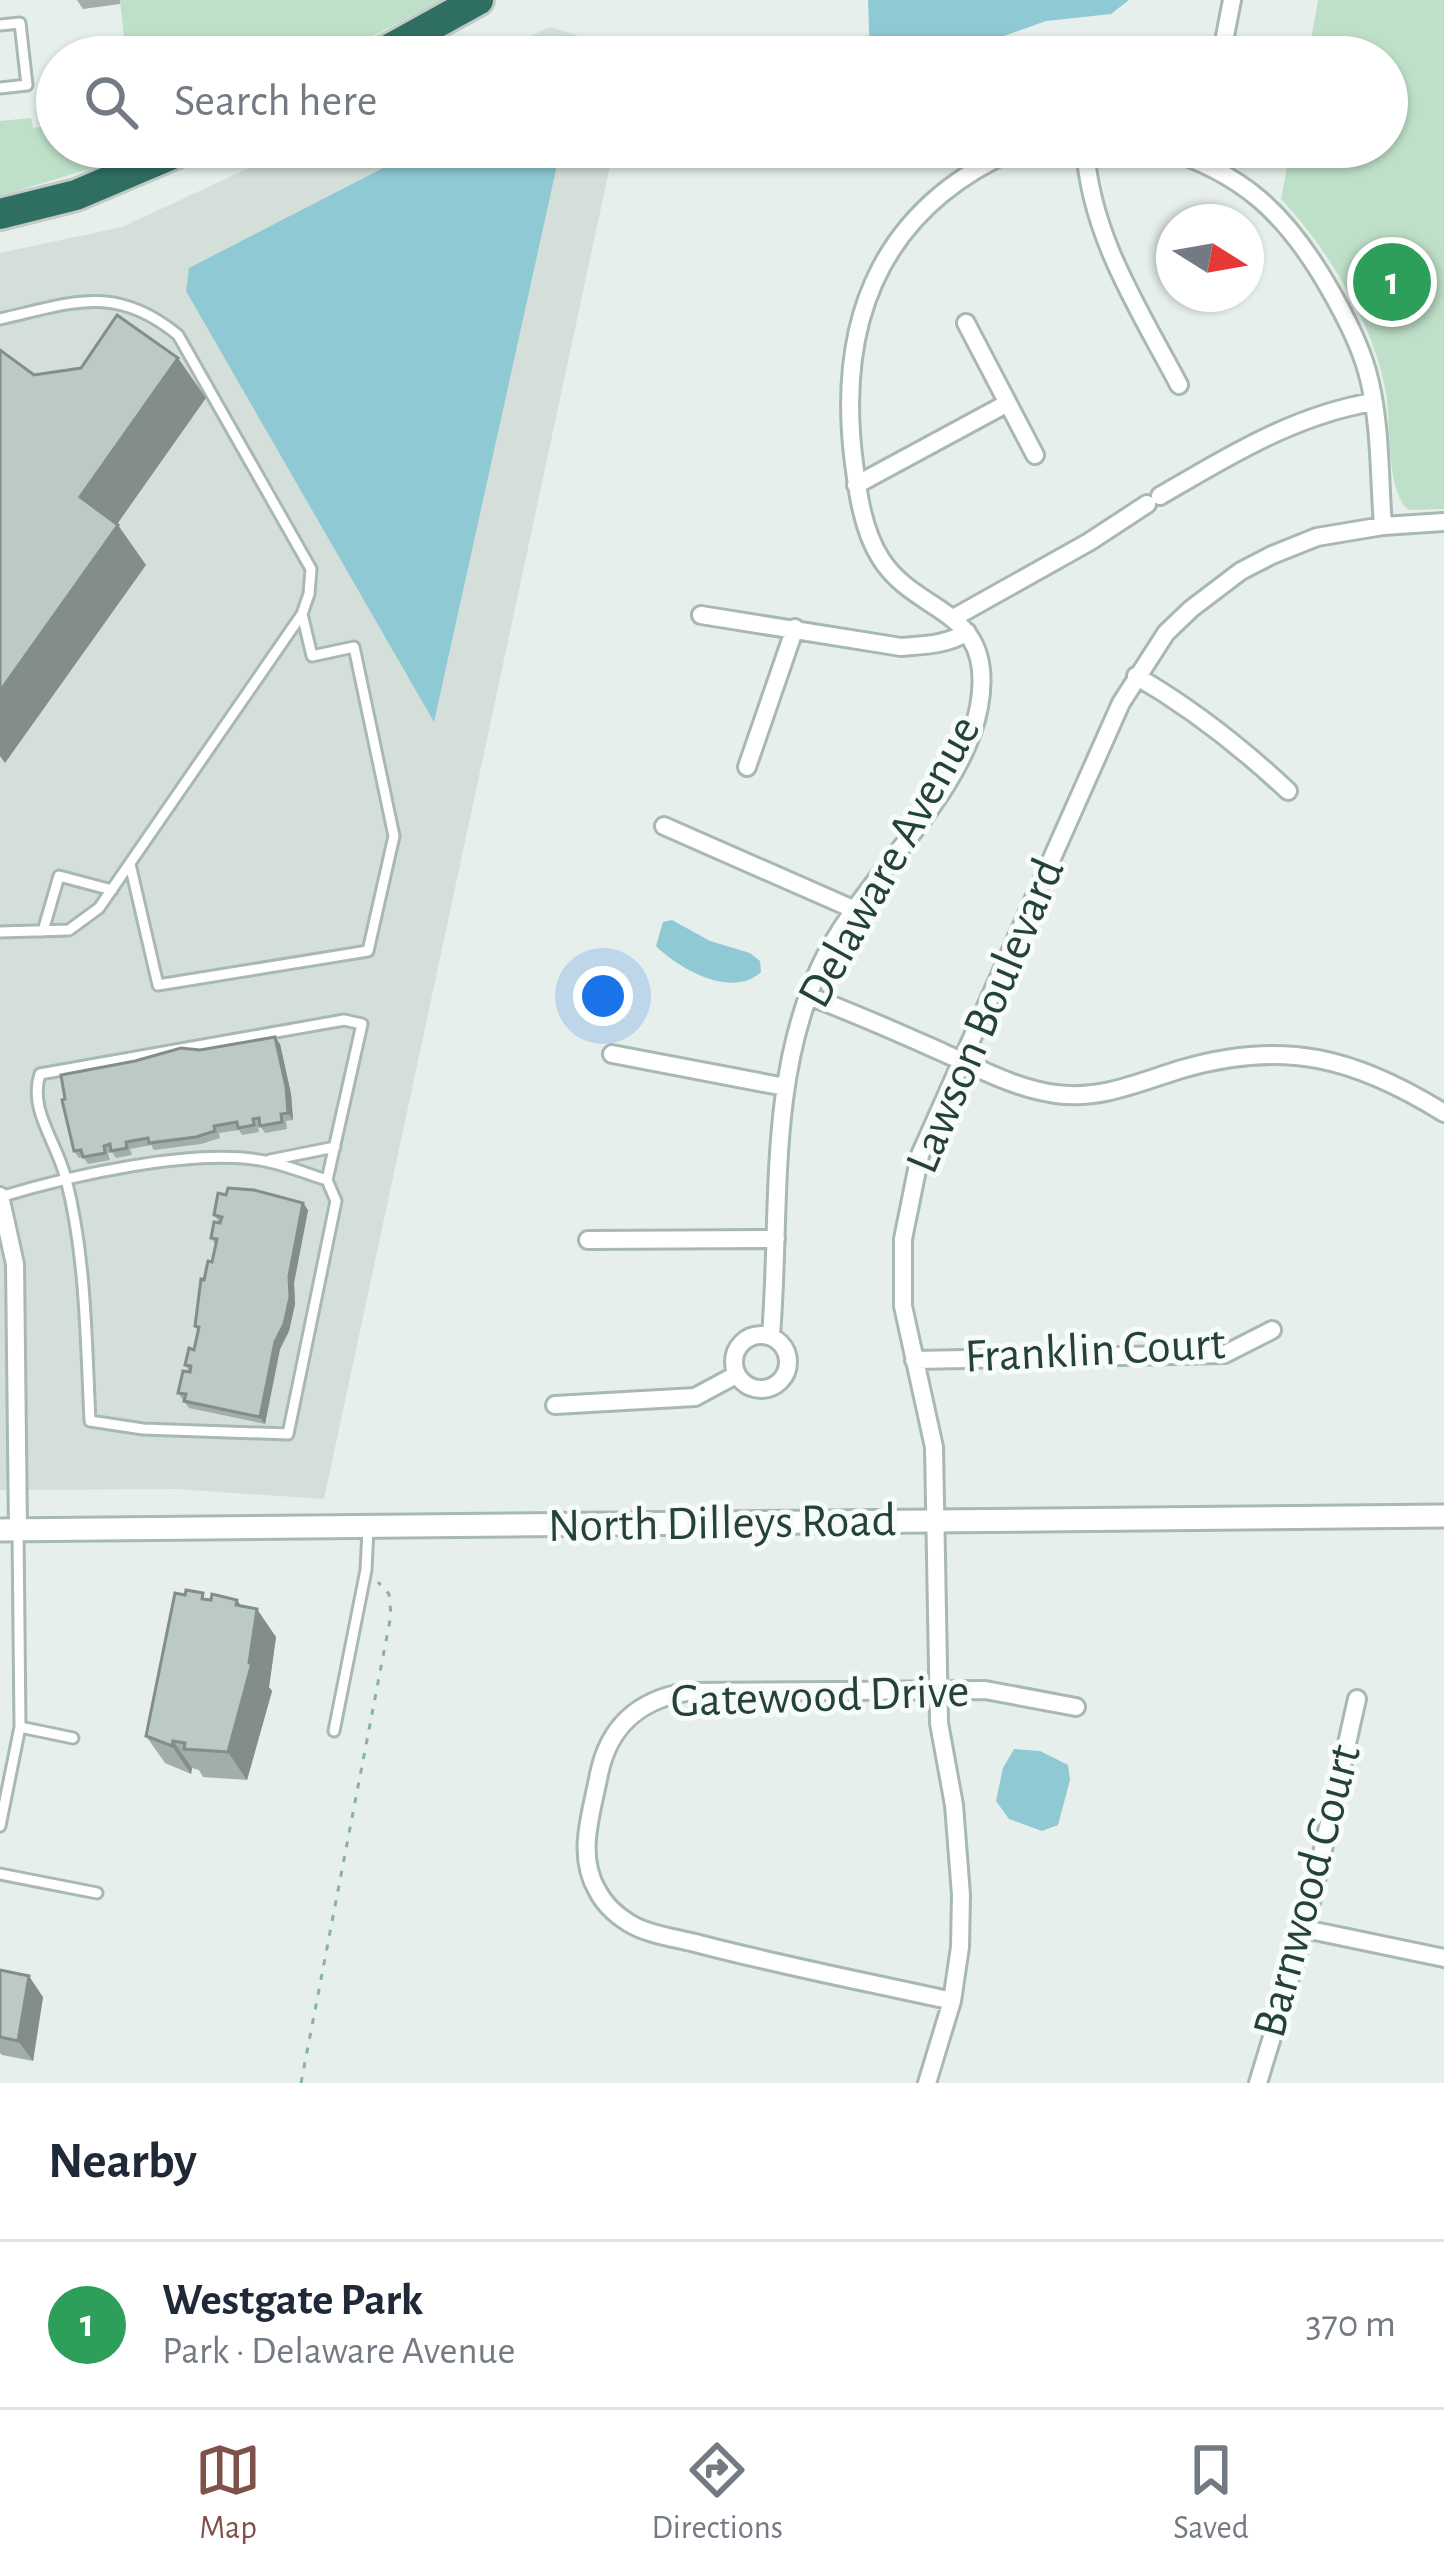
<!DOCTYPE html>
<html lang="en">
<head>
<meta charset="utf-8">
<style>
  body { margin:0; font-family:"Alegreya Sans",sans-serif; background:#f6f6f7; color:#1f2937 }
  .compass { position:absolute; left:1156px; top:204px; width:108px; height:108px; border-radius:50%; background:#fff; box-shadow:0 3px 9px #0004; rotate:101deg }
  .you { position:absolute; left:603px; top:996px; width:42px; height:42px; margin:-30px; border:9px solid #fff; border-radius:50%; background:#1a73e8; box-shadow:0 0 0 18px #1a73e833 }
  .badge { display:grid; place-items:center; width:78px; height:78px; border-radius:50%; background:#7f5249; color:#fff; font-size:39px; font-weight:700 }
  .pin { position:absolute; translate:-50% -50%; border:6px solid #fff; box-shadow:0 3px 12px #0006 }
  .list { margin:0; padding:0; list-style:none }
  h2 { display:flex; justify-content:space-between; align-items:center; height:156px; margin:0; padding:0 48px; font-size:51px }
  h2 small { font-size:39px; font-weight:400; color:#747a83 }
  .list li { display:grid; grid-template-columns:78px 1fr auto; gap:36px; align-items:center; box-sizing:border-box; height:168px; padding:0 48px; border-top:3px solid #e0e1e3 }
  .list b { display:block; font-size:45px; white-space:nowrap }
  .list p { margin:0; font-size:39px; white-space:nowrap; color:#747a83 }
  .list em { font-size:39px; font-style:normal; color:#747a83 }
  .icon { flex:none; width:66px; height:66px; fill:none; stroke:currentColor; stroke-width:2; stroke-linecap:round; stroke-linejoin:round }
  .map { position:relative; flex:none; width:1444px; height:2083px; overflow:hidden }
  .search { position:absolute; background:#fff; box-shadow:0 3px 9px #0004; left:36px; right:36px; top:36px; height:132px; display:flex; align-items:center; gap:30px; box-sizing:border-box; padding:0 42px; border-radius:66px; color:#747a83; font-size:45px }
  .sheet { height:324px; background:#fff }
  nav { display:flex; justify-content:space-around; align-items:center; box-sizing:border-box; height:168px; border-top:3px solid #e0e1e3; background:#fff; font-size:33px; color:#747a83 }
  nav a { display:grid; justify-items:center; gap:6px }
  nav .on { color:#7f5249 }
  .map>svg:first-child { display:block }
  .built { fill:#d4dfda }
  .green { fill:#bfe0c8 }
  .water { fill:#8ec9d4 }
  .lines { fill:none; stroke-linecap:round; stroke-linejoin:round }
  .service-casing { stroke:#a8b8b2; stroke-width:15 }
  .minor-casing { stroke:#a8b8b2; stroke-width:22 }
  .tertiary-casing { stroke:#a8b8b2; stroke-width:27 }
  .motorway-casing { stroke:#c2cac8; stroke-width:36 }
  .path { stroke:#86b3a5; stroke-width:3; stroke-dasharray:6 9; stroke-linecap:butt }
  .service { stroke:#fff; stroke-width:9 }
  .minor { stroke:#fff; stroke-width:16 }
  .tertiary { stroke:#fff; stroke-width:21 }
  .motorway { stroke:#2f6f62; stroke-width:30 }
  .wall { fill:#a1aea9 }
  .shaded-wall { fill:#838d89 }
  .building { fill:#bbcac4; stroke:#838d89; stroke-width:3 }
  .labels { text-anchor:middle; dominant-baseline:central; stroke-width:10; stroke-linejoin:round; paint-order:stroke }
  .street-label { font-size:48px; fill:#24423a; stroke:#f7fbf9 }
</style>
</head>
<body>
<div class="map">
<svg width="1444" height="2083" viewBox="0 0 1444 2083">
  <rect width="100%" height="100%" fill="#e6efeb"/>
  <path class="built" d="M550,27L634,53L633,57H486Z
    M294,147H614L324,1499L176,1489L0,1490V253L122,227Z"/>
  <path class="green" d="M120,0H442L333,57H126Z
    M1318,0H1444V509L1409,510C1386,493 1391,423 1386,394C1376,328 1327,247 1281,199L1291,147H1387V57H1308Z
    M31,118L33,128L57,124V147H150L116,161L0,196V121Z"/>
  <path class="water" d="M868,0H1129L1111,14L1046,21L945,57H870Z
    M424,147H561L434,722L186,291L189,268Z
    M672,920L710,941L750,953L760,961L761,972C732,999 679,969 656,946L663,922Z
    M1014,1749L1040,1751L1068,1765L1070,1780L1058,1825L1042,1831L1009,1819L996,1801L1003,1768Z"/>
  <g class="lines">
    <g class="service-casing">
      <path id="service" d="M0,25L20,23L27,85L0,88
        M0,319C72,303 115,283 178,335L311,569L309,594L302,614L99,908L69,930L0,932
        M130,864L158,985L368,951L394,836L354,647L312,656L302,614
        M43,931L59,876L112,890
        M344,1020L362,1024L327,1180L336,1201L288,1434L143,1429L90,1421C86,1340 86,1257 66,1179C57,1142 28,1110 40,1074Z
        M270,1160L335,1147
        M0,1197C69,1176 195,1147 265,1161C286,1165 307,1174 327,1180
        M20,1727L73,1738
        M334,1731L366,1570L368,1529
        M0,1826L20,1727L18,1530
        M0,1874L97,1893"/>
    </g>
    <g class="minor-casing">
      <path id="minor" d="M1221,57L1232,0
        M1085,147C1090,235 1139,309 1179,385
        M1158,147C1242,172 1286,213 1329,288C1344,314 1359,342 1367,371C1381,420 1379,476 1383,526
        M966,323L1035,455
        M856,485L1006,404
        M1160,496C1228,456 1295,415 1373,402
        M701,615L901,647C924,645 947,645 967,632
        M955,617L1089,542L1147,504
        M1136,676C1193,709 1240,746 1288,791
        M747,767L795,628
        M664,826L853,909
        M808,996C855,1013 899,1033 944,1053C980,1069 1017,1089 1056,1094C1102,1100 1139,1082 1182,1069C1284,1039 1356,1058 1444,1113
        M612,1054L785,1087
        M0,1196L15,1264L18,1530
        M588,1240L776,1239
        M734 1362a27 27 0 1 1 54 0a27 27 0 1 1-54 0Z
        M771,1335C781,1212 767,1084 819,969C859,881 962,799 979,707C997,607 918,617 881,559C862,530 857,488 853,455C837,312 886,204 1021,147
        M914,1360L1225,1354L1272,1330
        M555,1405L695,1397L736,1375
        M1305,1929L1444,1958
        M952,2001C867,1982 783,1966 699,1944C677,1938 648,1935 629,1923C616,1915 604,1904 597,1890C576,1854 592,1812 599,1774C609,1726 639,1700 686,1692L985,1690L1076,1707
        M927,2083L952,2001L960,1947L961,1895L954,1805L939,1723L934,1447L903,1306V1239L920,1155L1121,703L1166,633L1191,609L1241,571L1272,555L1317,537L1383,526L1444,522
        M1258,2083L1305,1929L1357,1699"/>
    </g>
    <g class="tertiary-casing">
      <path id="tertiary" d="M0,1530L1444,1516"/>
    </g>
    <g class="motorway-casing">
      <path id="motorway" d="M375,57L478,0
        M0,214L76,195L189,147"/>
    </g>
    <path class="path" d="M301,2083L391,1615L389,1594L378,1582"/>
    <use href="#service" class="service"/>
    <use href="#minor" class="minor"/>
    <use href="#tertiary" class="tertiary"/>
    <use href="#motorway" class="motorway"/>
  </g>
  <path class="wall" d="M77,0H120V4L83,9Z
    M275,1037L280,1044L291,1094L293,1120L286,1121L287,1129L265,1133L260,1126H258L259,1132L242,1135L239,1130L219,1133L220,1138L201,1144L154,1150L151,1145L130,1149L132,1155L116,1158L112,1152L108,1153L110,1160L88,1164L83,1157L79,1158L74,1151L200,1050Z
    M303,1203L308,1210L294,1283L295,1304L289,1331L280,1349L265,1424L189,1408L178,1393L190,1372L185,1365L194,1350L198,1331L195,1326L204,1280L212,1262L216,1245L211,1238L219,1222L214,1215Z
    M207,1600L242,1606L276,1637L269,1687L272,1691L247,1780L203,1777L199,1770L192,1768L191,1774L165,1763L146,1736Z
    M0,1970L43,1997L33,2061L2,2055L0,2053Z"/>
  <path class="shaded-wall" d="M178,358L206,398L108,537L80,497Z
    M118,525L146,565L5,763L0,756V691Z
    M275,1037L280,1044L291,1094L293,1120L288,1113Z
    M303,1203L308,1210L294,1283L295,1304L289,1331L280,1349L265,1424L260,1417Z
    M237,1600L255,1625L257,1609L276,1637L269,1687L272,1691L247,1780L228,1752L249,1663L236,1605Z
    M173,1741L192,1768L191,1774L172,1746Z
    M29,1976L43,1997L33,2061L18,2041Z"/>
  <path class="building" d="M117,315L178,358L80,497L118,525L0,691V350L34,375L81,368Z
    M275,1037L286,1087L288,1113L281,1114L282,1122L260,1126L259,1118L253,1119L254,1125L238,1128L237,1122L214,1126L215,1131L196,1137L149,1143L148,1138L126,1142L127,1148L111,1151L110,1144L104,1146L105,1153L83,1157L81,1150L74,1151L62,1100L65,1099L61,1075L135,1061L181,1048L200,1050Z
    M228,1188L254,1190L303,1203L289,1276L290,1297L284,1324L275,1342L260,1417L184,1401L186,1394L178,1393L183,1371L190,1372L191,1366L185,1365L189,1348L194,1350L199,1327L195,1326L201,1279L204,1280L208,1261L212,1262L217,1239L211,1238L214,1222L220,1223L222,1217L214,1215L218,1193L226,1195Z
    M186,1590L203,1593L202,1599L211,1600L212,1594L237,1600L236,1605L257,1609L249,1663H252L228,1752L184,1749L185,1743L173,1741L172,1746L146,1736L175,1593L185,1595Z
    M0,1970L29,1976L18,2041L0,2037Z"/>
  <g class="labels">
    <g class="street-label">
      <text transform="translate(890 862) rotate(-61)">Delaware Avenue</text>
      <text transform="translate(986 1016) rotate(-67)">Lawson Boulevard</text>
      <text transform="translate(1095 1351) rotate(-3)">Franklin Court</text>
      <text transform="translate(722 1524) rotate(-1)">North Dilleys Road</text>
      <text transform="translate(820 1697) rotate(-2)">Gatewood Drive</text>
      <text transform="translate(1308 1891) rotate(-75)">Barnwood Court</text>
    </g>
  </g>
</svg>
<svg class="compass" viewBox="-18 -18 36 36"><path d="M0-13l5 13h-10z" fill="#e53935"/><path d="M0 13l5-13h-10z" fill="#747a83"/></svg>
<div class="you"></div>
<div class="pin badge" style="left:1392px;top:282px;background:#2e9e5b">1</div>
<div class="search"><svg class="icon" aria-label="search" viewBox="0 0 24 24"><circle cx="10" cy="10" r="6"/><path d="M15 15l6 6"/></svg>Search here</div>
</div>
<section class="sheet">
<h2>Nearby<small></small></h2>
<ul class="list">
<li><span class="badge" style="background:#2e9e5b">1</span><div><b>Westgate Park</b><p>Park · Delaware Avenue</p></div><em>370 m</em></li>
</ul>
</section>
<nav>
<a class="on"><svg class="icon" aria-label="map" viewBox="0 0 24 24"><path d="M3 6l6-2 6 2 6-2v14l-6 2-6-2-6 2zM9 4v14M15 6v14"/></svg>Map</a>
<a><svg class="icon" aria-label="directions" viewBox="0 0 24 24"><path d="M12 3l9 9-9 9-9-9zM9 14v-3h6M13 9l2 2-2 2"/></svg>Directions</a>
<a><svg class="icon" aria-label="saved" viewBox="0 0 24 24"><path d="M7 4h10v16l-5-4-5 4z"/></svg>Saved</a>
</nav>
</body>
</html>
